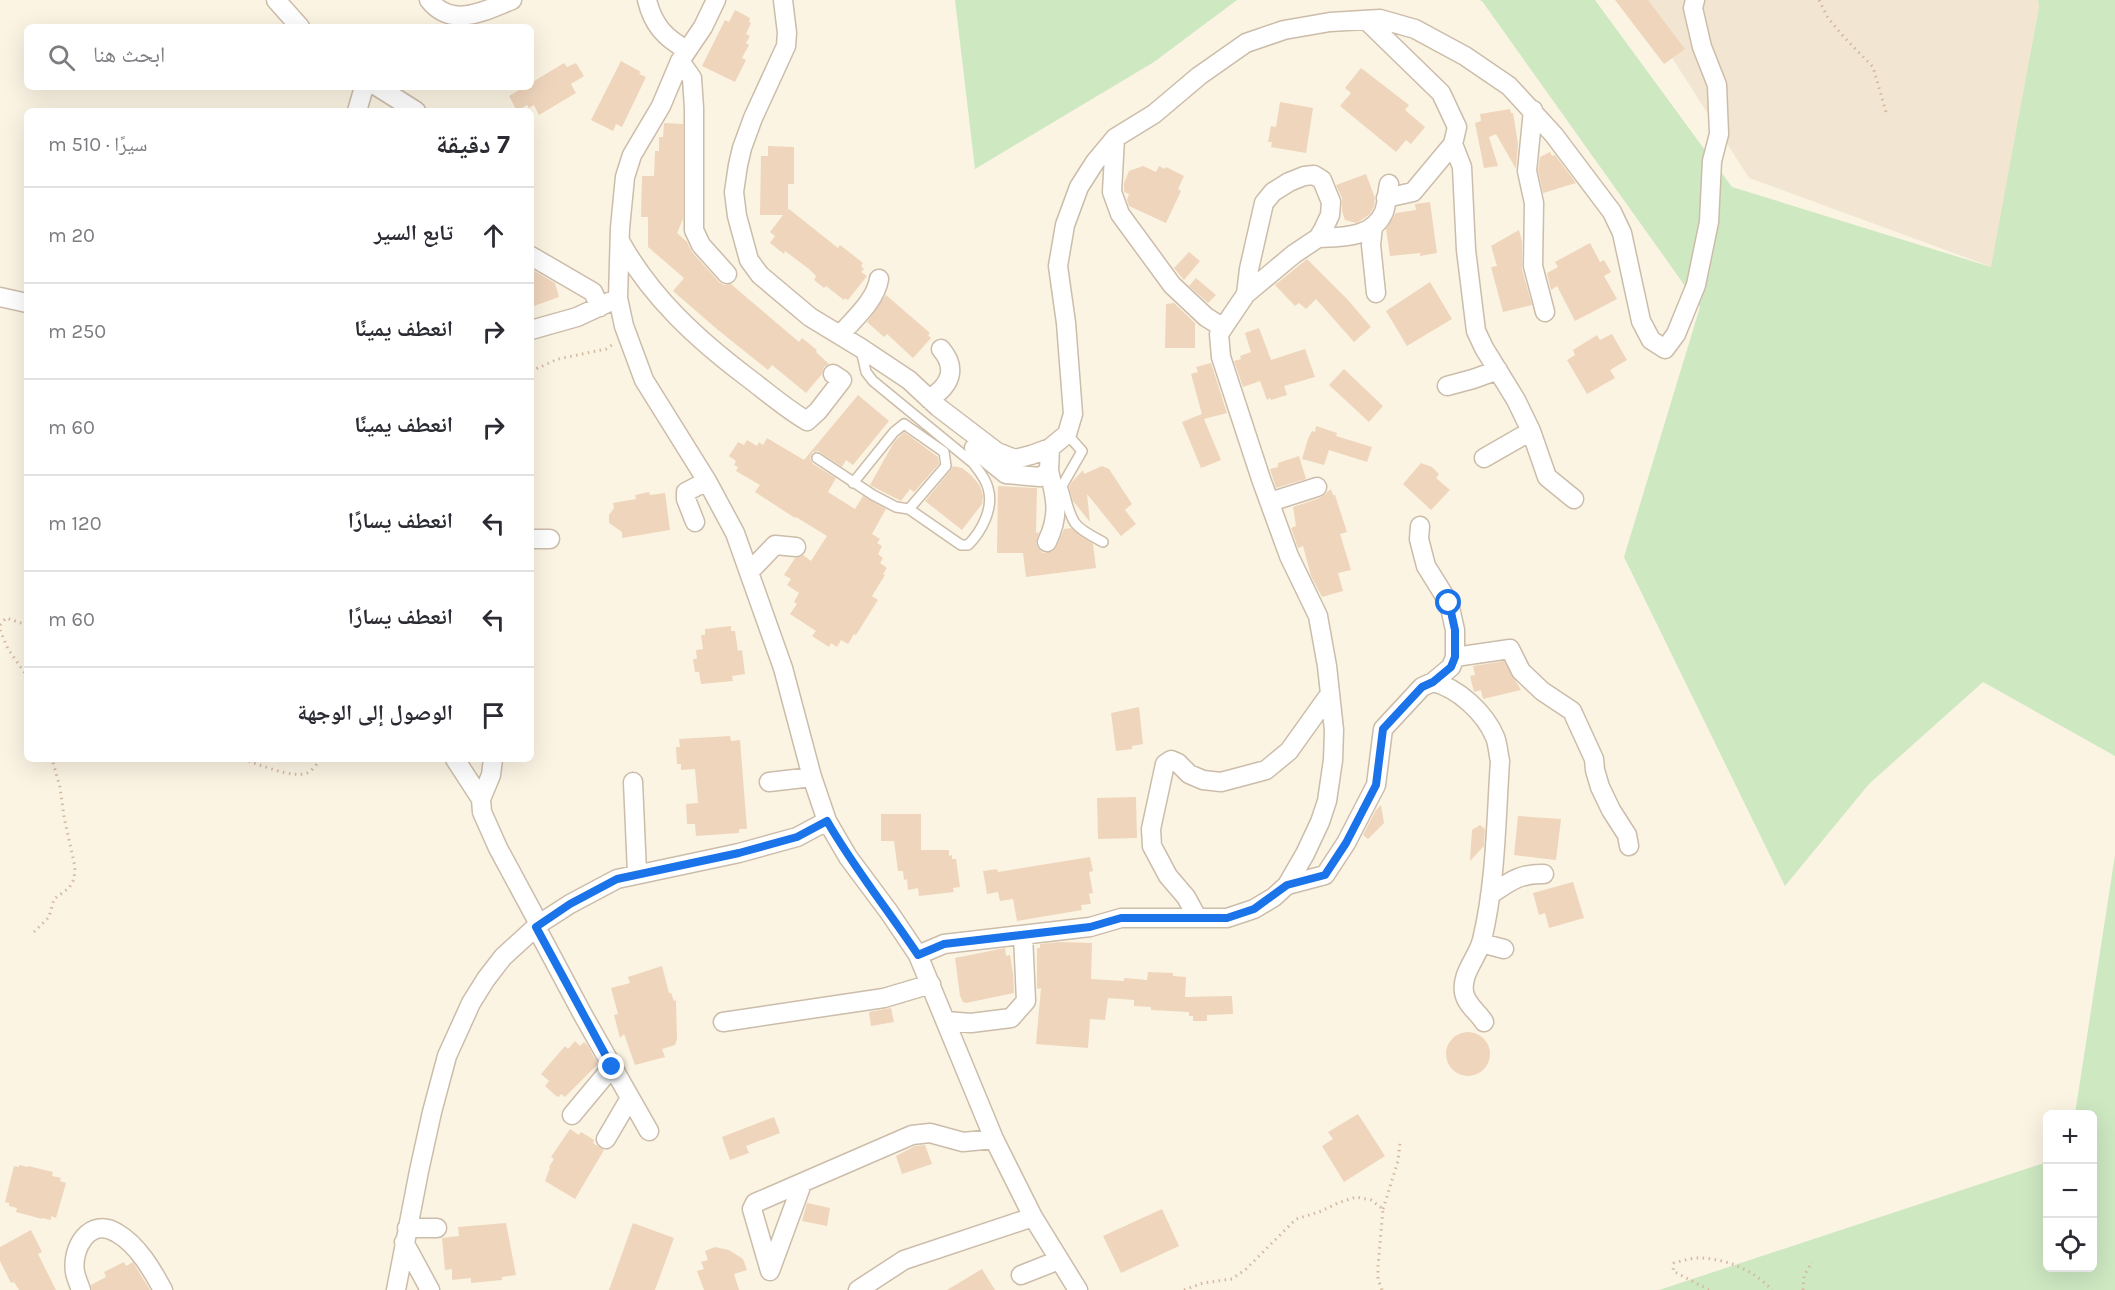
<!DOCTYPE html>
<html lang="ar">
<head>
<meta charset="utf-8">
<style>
  body { margin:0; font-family:Karla,"Noto Naskh Arabic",sans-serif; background:#f2f2f3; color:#2b2b33; direction:rtl }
  .controls { position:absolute; right:18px; bottom:18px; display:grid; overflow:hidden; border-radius:9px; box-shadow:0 6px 24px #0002 }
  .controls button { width:54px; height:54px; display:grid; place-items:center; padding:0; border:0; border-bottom:2px solid #e1e1e2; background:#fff; color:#2b2b33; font:30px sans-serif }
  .stop { position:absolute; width:18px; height:18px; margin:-14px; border:4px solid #1a73e8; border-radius:50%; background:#fff }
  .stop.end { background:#1a73e8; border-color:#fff; box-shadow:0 2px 6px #0008 }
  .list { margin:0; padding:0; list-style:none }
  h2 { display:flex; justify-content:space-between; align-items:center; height:78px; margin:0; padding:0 24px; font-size:26px }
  h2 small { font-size:20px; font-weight:400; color:#7c7c81 }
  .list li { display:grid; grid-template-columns:39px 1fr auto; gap:18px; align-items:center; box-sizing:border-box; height:96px; padding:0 24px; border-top:2px solid #e1e1e2 }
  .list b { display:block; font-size:22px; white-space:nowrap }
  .list em { font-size:20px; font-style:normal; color:#7c7c81 }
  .icon { flex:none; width:33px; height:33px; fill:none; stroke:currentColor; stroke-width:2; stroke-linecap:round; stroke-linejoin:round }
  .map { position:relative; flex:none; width:2115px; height:1290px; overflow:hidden; direction:ltr }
  .search { position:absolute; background:#fff; box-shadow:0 6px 24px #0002; left:24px; top:24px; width:510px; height:66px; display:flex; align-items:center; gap:15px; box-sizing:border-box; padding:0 21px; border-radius:9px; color:#7c7c81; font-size:22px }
  .panel { position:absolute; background:#fff; box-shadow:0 6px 24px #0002; left:24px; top:108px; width:510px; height:654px; border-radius:9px; direction:rtl }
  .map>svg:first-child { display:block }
  .residential { fill:#f2e6d2 }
  .green { fill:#cee8c2 }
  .building { fill:#efd5bc }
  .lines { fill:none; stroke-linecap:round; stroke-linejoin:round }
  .lane-casing { stroke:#ccbcaa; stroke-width:12 }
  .street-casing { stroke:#ccbcaa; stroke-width:21 }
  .path { stroke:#d4b99f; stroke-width:3; stroke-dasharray:1.5 4.5; stroke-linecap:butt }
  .lane { stroke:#fff; stroke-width:9 }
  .street { stroke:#fff; stroke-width:18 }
  .route { stroke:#1a73e8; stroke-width:8 }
</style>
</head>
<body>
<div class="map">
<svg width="2115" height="1290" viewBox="0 0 2115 1290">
  <rect width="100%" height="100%" fill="#fbf4e3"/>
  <path class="residential" d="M1635,0H2038L2039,7L1992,267L1749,178Z"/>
  <path class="green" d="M955,0H1237L1154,62L975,169Z
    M1479,0H1595L1732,187L1991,267L2039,7L2038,0H2115V756L1983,682L1869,784L1785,886L1624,557L1700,307L1482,1Z
    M2115,855V1290H1659L2047,1162L2048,1268H2092V1114H2075Z"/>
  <path class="building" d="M1615,0H1648L1685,49L1664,64Z
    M735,10L750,18L749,22L751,23L746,34L750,36L746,43L749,45L742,58L746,60L735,82L702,66L725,20L729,22Z
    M621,61L641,72L639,74L646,77L622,127L616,124L613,131L591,120Z
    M564,63L567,67L576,63L584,76L571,84L576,93L539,115L534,105L529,108L527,105L517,111L509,96L524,87H531V83Z
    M1361,68L1409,105L1405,110L1425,127L1411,144L1406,140L1396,152L1340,106L1351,93L1345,88Z
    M1280,102L1313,108L1306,153L1271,147L1272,142H1268L1271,126L1276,127Z
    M1510,109L1511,113H1513L1518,144L1516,169L1496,134L1489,137L1498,166L1484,168L1475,123L1481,121L1480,114Z
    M664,123L683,124V219L677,233L687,242L692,252L719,282L724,285L731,284L799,342L802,338L817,350L816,352L829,364L824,367L822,374L806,393L772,365L768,370L718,330L673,291L684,278L648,247V217H641L642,176H654L655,151H659V137H663Z
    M768,146L794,147V184H788V210L789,209L838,248L840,245L863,263L861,266L864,269L861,272L867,276L848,300L845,298L844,300L826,286L824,288L814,280L816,276L809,269L785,251L784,254L770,243L775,236L770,232L783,215H760L761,156H768Z
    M1550,152L1552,156L1555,155L1576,183L1543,193L1538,170L1540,157Z
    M1143,166L1156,172L1159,166L1165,169L1166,167L1184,176L1178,189L1181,191L1166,223L1129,206L1127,200L1129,194L1124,192V183L1129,171Z
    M1366,174L1375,198L1374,207L1370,214L1360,221L1356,223L1345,220L1342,211V198L1336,185Z
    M1430,202L1437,253L1420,256V253L1390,256L1386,229L1396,213L1416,210L1415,204Z
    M1519,230L1522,241V269L1532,305L1503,312L1491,267L1497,266L1491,246Z
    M1590,243L1600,262L1604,260L1611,272L1604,276L1617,299L1575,321L1557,286L1551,290L1547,273L1558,267L1555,262Z
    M1189,252L1200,261L1184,280L1174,268Z
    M1307,259L1348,300L1371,327L1354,342L1316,299L1306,309L1299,303L1295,306L1275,285Z
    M531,269L555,283L559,297L531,307Z
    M1196,278L1216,295L1208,303L1189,286Z
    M1430,282L1452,319L1407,346L1386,311Z
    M886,295L930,333L928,335L931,338L913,358L887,334L884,337L867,322Z
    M1174,303L1195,323V348H1165L1166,304Z
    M1259,328L1271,360L1305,349L1315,377L1284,386L1287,395L1271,400L1270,398L1267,400L1260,381L1243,387L1234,361L1241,359L1240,356L1251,352L1245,333Z
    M1612,334L1627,360L1610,370L1615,378L1587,394L1567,360L1575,355L1573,350L1597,335L1600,340Z
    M1211,363L1227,413L1204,419L1221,460L1201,468L1182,422L1202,414L1203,418L1191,374L1198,372L1196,367Z
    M1344,369L1383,406L1369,422L1329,385Z
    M858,395L889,421L853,465L846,460L842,467L818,451L813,452L810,458L813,464L836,478L828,492L855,509L863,496L886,509L872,534L880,539L877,543L882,546L878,554L883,558L880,563L887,568L883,574L885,575L872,596L878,600L856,635L854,634L848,644L841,640L837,647L831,643L829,647L812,636L816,631L790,614L797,604L794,602L799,593L787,585L791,579L784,575L795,558L803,555L811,561L827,536L796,517L795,518L755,492L760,485L736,471L738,467L734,465L736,461L729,456L738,442L744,445L747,440L757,446L759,442L763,445L767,438L804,460Z
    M1316,426L1337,433L1336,436L1372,447L1367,462L1329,450L1324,465L1302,459L1308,439L1312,431L1315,432Z
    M904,432L938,457L939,464L914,492L910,489L901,501L870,485L894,442Z
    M1299,456L1306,479L1276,488L1270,469L1278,467V463Z
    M1421,463L1432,467L1439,474L1436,478L1450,490L1431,510L1403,484Z
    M953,466L962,468L972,476L980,486L983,496L982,504L962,530L925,501L951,470Z
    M1102,466L1109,469L1132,504L1125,510L1136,524L1121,536L1087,494L1090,522L1073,501L1069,487L1072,482L1083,470L1084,474Z
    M998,486L1037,488L1036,533L1039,532L1036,543L1038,548L1043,553L1053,551L1057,546L1064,529L1071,528L1093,544L1096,568L1026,577L1023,553H997Z
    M1331,489L1333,495H1335L1347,532L1340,534L1351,570L1338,573L1343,591L1322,597L1311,576L1303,546L1298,548L1291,528L1296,526L1293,507L1320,498Z
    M649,492L650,495L665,493L670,530L622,538V532L609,523V515L614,508L613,503L636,499L635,495Z
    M731,626V631H735L738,651L742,650L745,674L732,676L733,681L701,684L699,672H695L693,659H697L696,650L703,649L701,635H705V629Z
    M1504,661L1521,690L1483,699L1481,690L1474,692L1470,676L1475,675L1473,666Z
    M1139,707L1143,744L1132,746V749L1116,751L1111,713Z
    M730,736L731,741L740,740L747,829H739V833L696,836L695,824H687L686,804L698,803L695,769L681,770V764H677L676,747H680L679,739Z
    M1136,797L1137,838L1098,839L1097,798Z
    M1381,805L1384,823L1368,839L1363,835L1376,810Z
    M881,814H921V850H949V856L952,855V859H956L960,887L953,888L954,892L919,896L918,888L908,890L907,879L904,880L903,871H898L894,841H881Z
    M1518,816L1561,819L1556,860L1514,855Z
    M1480,825L1485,829L1484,846L1470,861L1472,830Z
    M1090,857L1093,871L1089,872L1093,893L1089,894L1091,904L1081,905L1082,910L1017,921L1013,899L1000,901L998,892L987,894L983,871L997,869L998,872Z
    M1573,882L1584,918L1549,928L1545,913L1539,915L1533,893Z
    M1059,942L1092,943L1091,979L1124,981V978L1147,980L1148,972L1173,973V976L1186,977L1185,997L1232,996L1233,1014L1207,1015V1021H1193V1016H1189V1012L1151,1010V1007L1134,1006V1000L1108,998L1105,1020L1090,1019L1088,1048L1036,1044L1041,988L1037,989V948H1040V944Z
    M1005,948L1006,956L1010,955L1013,973L1014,993L966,1003L963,1002L960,996L955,958Z
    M662,966L669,993H671L674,1001L676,1000L677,1039L675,1045L662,1049L665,1057L635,1065L624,1034L620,1038L614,1015L618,1014L611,988L630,983L628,977Z
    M891,1008L894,1022L871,1026L869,1012Z
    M1446 1054a22 22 0 1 1 44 0a22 22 0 1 1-44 0Z
    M575,1041L580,1046L584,1042L588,1046L598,1064L565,1097L561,1094L559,1097L556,1096L545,1086L549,1081L541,1074L565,1046L568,1049Z
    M1358,1114L1385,1156L1344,1182L1322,1146L1333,1139L1328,1132Z
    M774,1117L780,1133L746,1146L749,1153L730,1160L722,1137Z
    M570,1129L579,1135L581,1132L594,1140L593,1143L604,1150L575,1199L545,1181L550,1168L549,1167L554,1159L551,1157Z
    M925,1145L932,1164L902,1174L896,1156L915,1146Z
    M19,1165L28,1167V1166L53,1172L52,1176L61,1178L60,1181L66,1183L56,1218L51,1216V1220L42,1218V1219L16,1212L17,1208L9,1206V1203L5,1202L14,1166L19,1167Z
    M807,1203L830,1208L827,1226L802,1221Z
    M1162,1209L1179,1246L1121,1273L1103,1236Z
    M506,1223L516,1275L502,1277V1280L471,1283V1278L452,1280V1269L445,1270L442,1238L459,1236L458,1227Z
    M633,1223L674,1238L655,1290H609Z
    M31,1230L42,1252L38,1254L56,1290H19L14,1282L11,1283L0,1261V1247Z
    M715,1247L729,1250L743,1259L747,1270L734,1274L739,1290H704L697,1271L704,1269L701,1262L708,1260L705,1251Z
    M124,1262L126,1266L133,1262L150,1290H92L91,1285L106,1277L104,1272Z
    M982,1269L995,1290H947Z"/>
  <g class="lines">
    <g class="lane-casing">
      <path id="lane" d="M1067,434L1082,451L1062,486C1066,497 1068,513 1075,523C1081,531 1094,537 1103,542
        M817,458L873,495L896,507L909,509L961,545H968C982,531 994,508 988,488C986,479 979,471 973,463L873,381L866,372L861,350
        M853,483L894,432L904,424L944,452L946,466L909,509"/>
    </g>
    <g class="street-casing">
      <path id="street" d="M276,0L300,27
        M429,0C452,29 484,11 512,0
        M647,0C653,25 665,38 687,50
        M716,0L703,27L680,61L661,106L632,155L625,177L620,228L618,298L624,326L644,380L707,481L735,533L783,668L812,777L827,821L848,857L889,912L918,955L994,1139L1033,1217L1078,1290
        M783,0L787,33L786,46L753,118L742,148L738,165L734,192L737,216L749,260L760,275L810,317L861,348L909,380L938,407L997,452L1015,459L1031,455L1050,448L1067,434L1073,414L1066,323L1058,266L1065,225L1079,187L1095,162L1115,138L1154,114L1199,76L1246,43L1284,30L1330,22L1380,19L1415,29L1465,56L1509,86L1554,135L1612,212L1622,233L1641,321L1651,340L1665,349L1676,334L1696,285L1709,222L1712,161L1719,134L1717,85L1702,47L1693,8L1695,0
        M1366,20L1441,93L1457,127L1453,144L1413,192L1386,198
        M680,61L692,78L694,108V230L701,245L727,274
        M378,87L416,111
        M1533,110L1527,171L1534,203L1533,266L1545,312
        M357,111L364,87
        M1115,138L1112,192L1120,214L1172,285L1206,317L1222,327
        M1453,144L1462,167L1466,250L1476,331L1484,348L1516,400L1531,431L1547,477L1574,499
        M1373,226L1371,245L1376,293
        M1318,238C1342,237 1373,238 1384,212C1387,204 1387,193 1389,184
        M621,243C652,298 697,339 747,377C767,392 785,408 807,421L818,411L842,380L833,374
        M531,256L593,292L600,307
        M0,297L27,303
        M531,330L577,317L618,298
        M840,335C854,319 876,300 879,279
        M1447,386L1473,379L1498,370
        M929,399C950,386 958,369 941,349
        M974,448L1006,474L1040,477L1049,471L1050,448
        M1484,458L1531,431
        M1270,502L1317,487
        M695,522L686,499V492L707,481
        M1420,526L1419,539L1426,566L1449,603L1455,630V657L1451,667L1433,682
        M531,539H550
        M1047,542C1060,515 1056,499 1049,471
        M749,572L775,545L796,547
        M1455,657L1510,649L1521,671L1542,691L1572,711L1594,759L1595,770L1600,787L1611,810L1627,835L1629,846
        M455,759L481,799
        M493,759L491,775L481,799L482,812L498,848L539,924
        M633,782L637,873
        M769,782L812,777
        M1287,885L1325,875L1346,843L1376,785L1383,729L1422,687L1433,682C1458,688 1485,713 1495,737C1498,744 1498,753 1500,761C1496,820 1496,882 1482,940C1478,957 1461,973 1464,992C1466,1005 1478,1012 1484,1022
        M1490,895C1509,882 1520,873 1544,874
        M1197,917L1186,897L1168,876L1152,846L1151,829L1165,764L1171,760L1178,763L1189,774L1203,780L1221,782L1266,770L1289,751L1329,695
        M536,927L583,1015L649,1131
        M1481,943L1504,949
        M918,955L944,944L1090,927L1121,918H1227L1254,909L1274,897L1287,885L1305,854L1320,822L1327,801L1333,760L1334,730L1327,666L1318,616L1289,556L1261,479L1221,357L1219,334L1246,294L1249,269L1264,203L1273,192L1289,182L1304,176L1314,175L1322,180L1331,202L1330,215L1323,230L1318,238L1294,254L1246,294
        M946,1021L971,1023L1011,1018L1026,1001L1023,935
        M723,1022L884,998L931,984
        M572,1115L612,1067
        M606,1139L630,1098
        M802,1184L770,1271L752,1209L755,1203L912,1135L930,1133L963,1142L994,1139
        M407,1228H437
        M404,1242L430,1290
        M1021,1275L1059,1260
        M81,1290C79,1284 76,1278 75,1272C71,1248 90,1216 117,1233C138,1245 152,1270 163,1290
        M396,1290L419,1171L432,1112L447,1056L471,1003L486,979L503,957L539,924L570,904L617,879L739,853L797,837L827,821
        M858,1290L904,1260L1033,1217"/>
    </g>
    <path class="path" d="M1819,0L1828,18L1843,36L1873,67L1886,112
      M531,371L558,359L606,349L612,345
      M0,625L6,618L27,625
      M0,630L8,649L27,676
      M243,759C258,764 293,779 307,773C313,770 317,764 320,759
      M34,932L49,917L54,899L69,888L74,879L75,867L64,817L60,787L52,759
      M1383,1209L1398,1161L1400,1143
      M1184,1290L1203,1283L1232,1279L1246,1269L1296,1219L1319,1212L1338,1203L1356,1197L1371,1200L1383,1209L1378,1266V1279L1382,1290
      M1709,1290L1673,1271L1674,1263C1682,1261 1690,1258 1698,1258C1725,1258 1754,1270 1772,1290
      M1803,1290L1804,1276L1812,1262"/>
    <use href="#lane" class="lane"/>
    <use href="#street" class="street"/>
  </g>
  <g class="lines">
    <path class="route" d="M612,1067L536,927L570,904L617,879L739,853L797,837L827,821C854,868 888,910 918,955L944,944L1090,927L1121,918H1227L1254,909L1287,885L1325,875L1346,843L1376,785L1383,729L1422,687L1433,682L1451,667L1455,657V630L1449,603"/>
  </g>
</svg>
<div class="controls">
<button>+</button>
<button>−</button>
<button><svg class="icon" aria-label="locate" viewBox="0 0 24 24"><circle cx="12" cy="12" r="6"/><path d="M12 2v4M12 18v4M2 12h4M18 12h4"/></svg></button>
</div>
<div class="stop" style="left:1449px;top:603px"></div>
<div class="stop end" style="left:612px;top:1067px"></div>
<div class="search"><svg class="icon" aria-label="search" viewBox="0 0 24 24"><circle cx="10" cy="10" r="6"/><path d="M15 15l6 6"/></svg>ابحث هنا</div>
<section class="panel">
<h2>7 دقيقة<small>سيرًا · 510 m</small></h2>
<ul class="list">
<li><svg class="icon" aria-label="ahead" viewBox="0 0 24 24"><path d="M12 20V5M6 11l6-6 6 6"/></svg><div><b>تابع السير</b></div><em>20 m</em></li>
<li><svg class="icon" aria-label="right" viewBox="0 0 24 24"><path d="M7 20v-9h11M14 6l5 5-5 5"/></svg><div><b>انعطف يمينًا</b></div><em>250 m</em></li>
<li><svg class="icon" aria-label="right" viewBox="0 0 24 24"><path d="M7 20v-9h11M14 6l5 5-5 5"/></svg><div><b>انعطف يمينًا</b></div><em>60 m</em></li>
<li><svg class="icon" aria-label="left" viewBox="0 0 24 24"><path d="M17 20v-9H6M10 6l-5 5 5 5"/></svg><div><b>انعطف يسارًا</b></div><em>120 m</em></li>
<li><svg class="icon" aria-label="left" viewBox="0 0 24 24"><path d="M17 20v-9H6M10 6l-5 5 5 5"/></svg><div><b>انعطف يسارًا</b></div><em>60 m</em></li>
<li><svg class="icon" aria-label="arrive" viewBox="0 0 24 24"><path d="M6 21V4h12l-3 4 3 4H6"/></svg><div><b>الوصول إلى الوجهة</b></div></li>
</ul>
</section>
</div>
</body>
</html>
